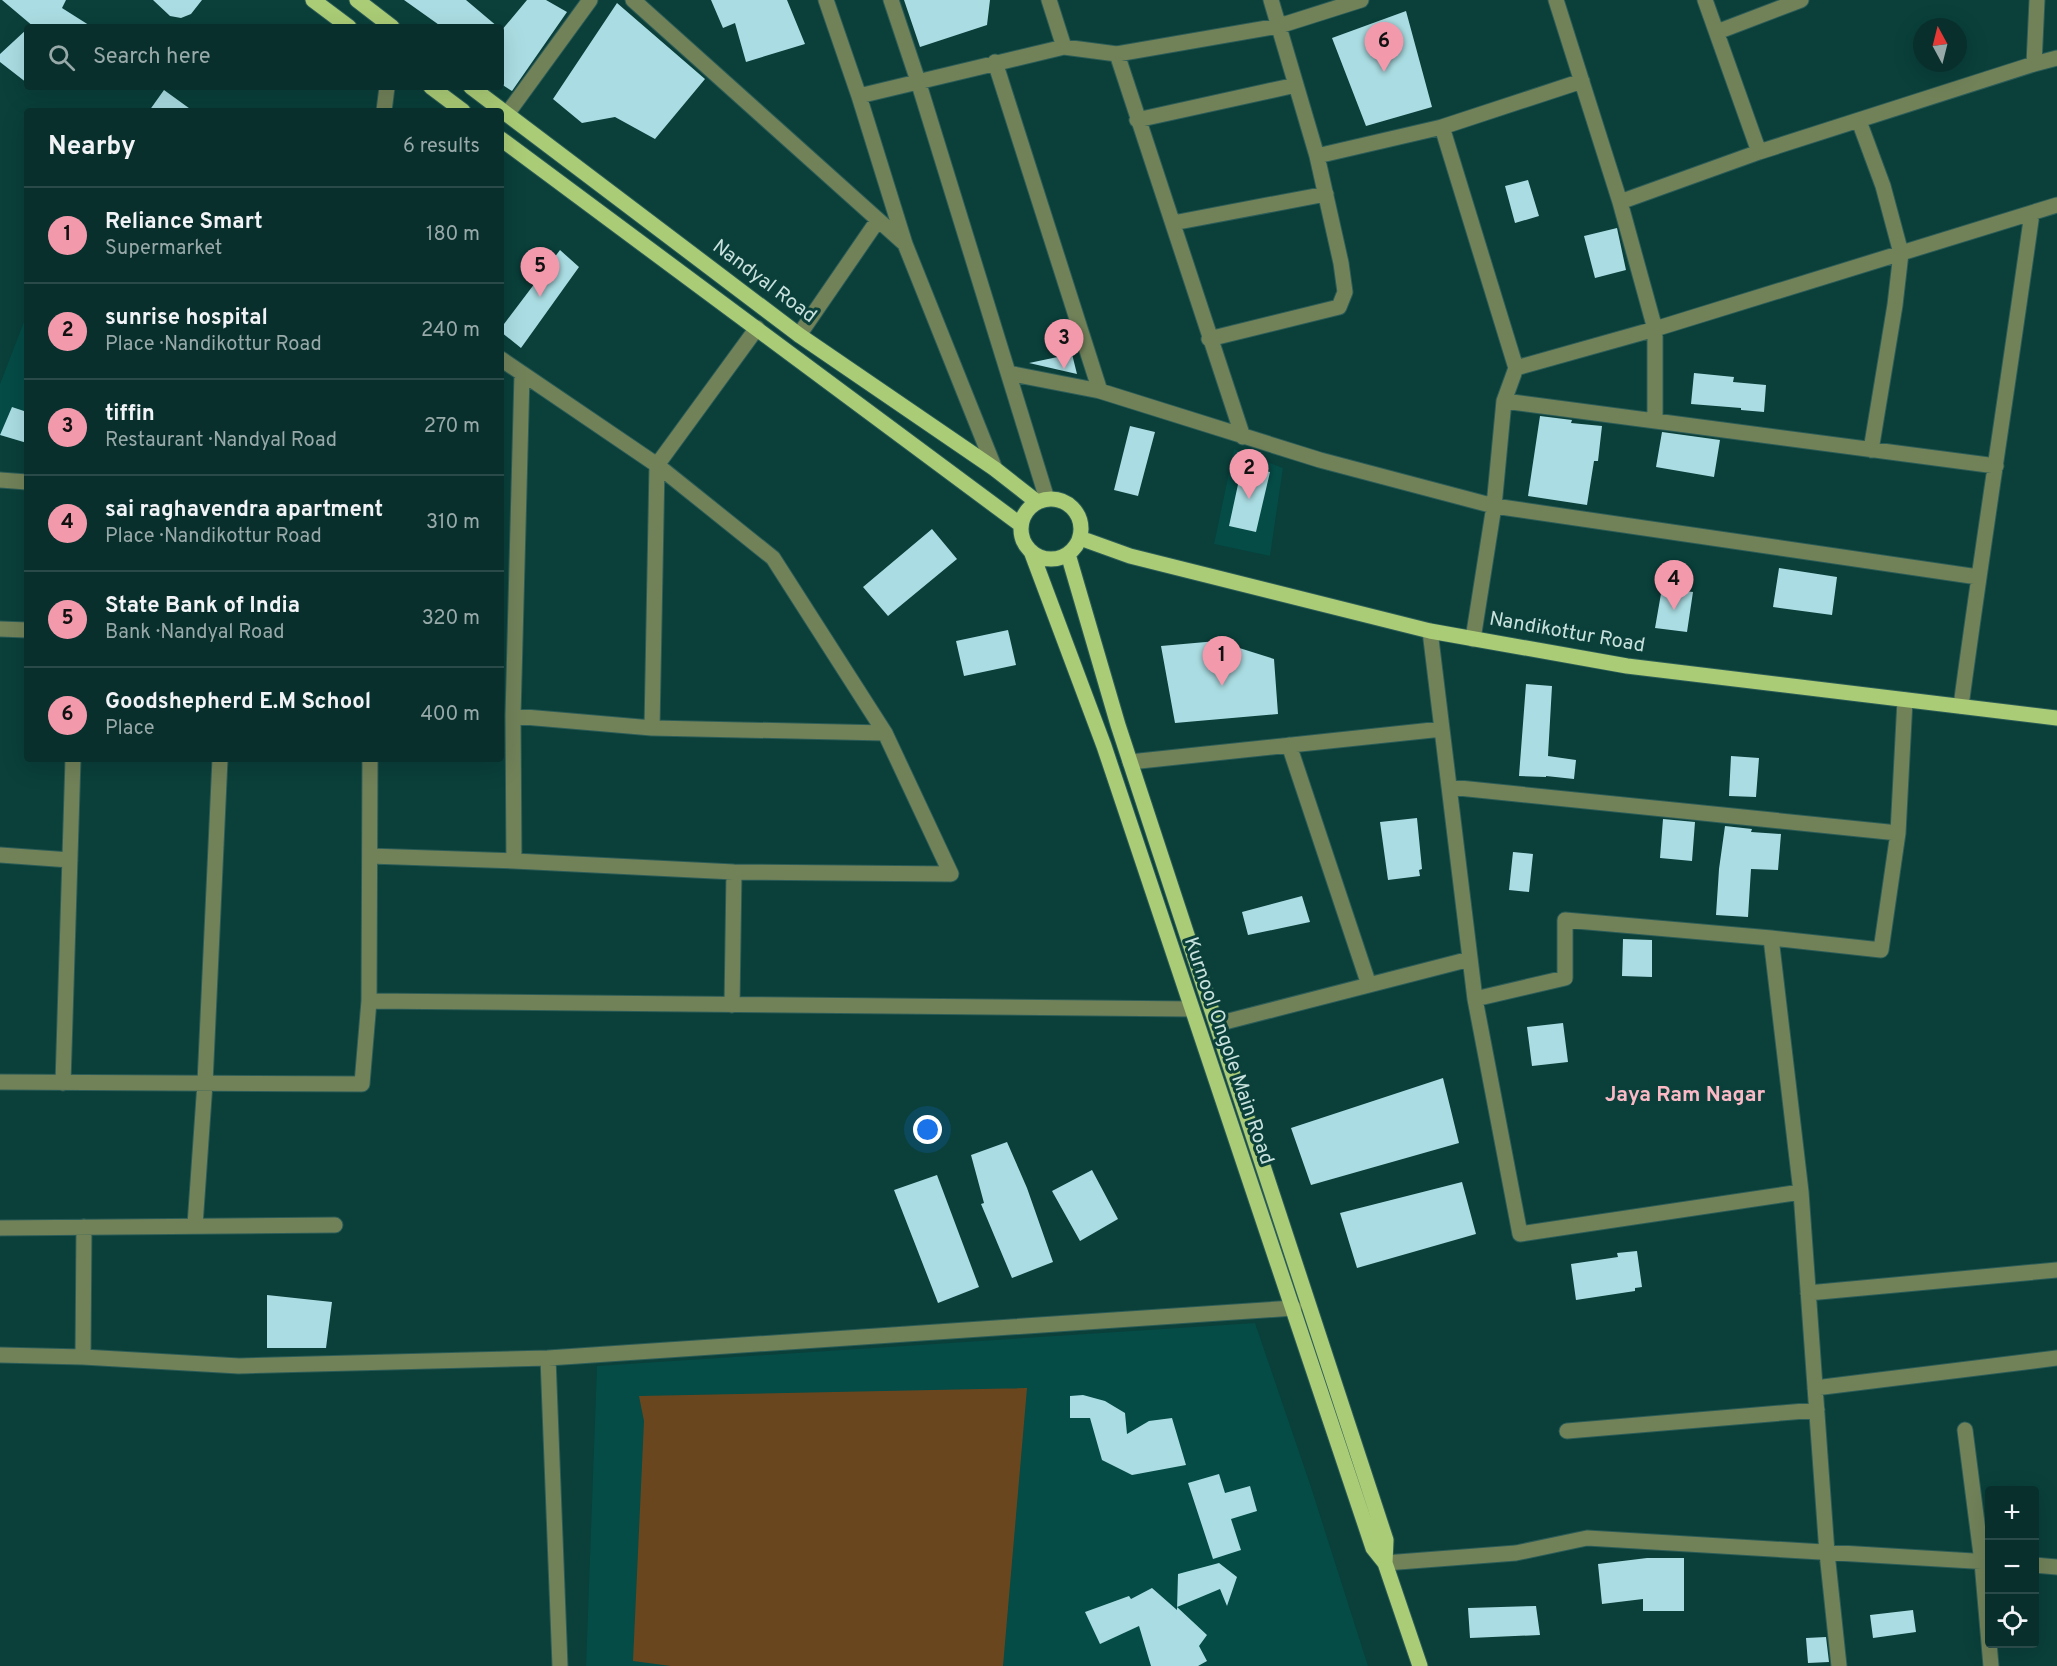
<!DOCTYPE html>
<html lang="en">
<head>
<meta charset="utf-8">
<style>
  body { margin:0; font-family:Overpass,sans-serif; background:#163b38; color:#f1f3f6 }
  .controls { position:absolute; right:18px; bottom:18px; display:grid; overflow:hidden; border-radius:6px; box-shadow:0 6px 24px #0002 }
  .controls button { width:54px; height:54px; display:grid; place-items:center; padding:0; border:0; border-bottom:2px solid #294a48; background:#082f2c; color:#f1f3f6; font:30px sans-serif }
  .compass { position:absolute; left:1913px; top:18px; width:54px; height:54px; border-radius:50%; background:#082f2c; box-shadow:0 6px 24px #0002; rotate:353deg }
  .you { position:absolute; left:928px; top:1130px; width:21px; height:21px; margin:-15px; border:4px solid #fff; border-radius:50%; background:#1a73e8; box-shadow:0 0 0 9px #1a73e833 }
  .badge { display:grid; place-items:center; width:39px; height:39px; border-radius:50%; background:#f29aac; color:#111; font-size:20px; font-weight:700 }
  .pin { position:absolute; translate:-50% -50px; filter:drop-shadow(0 2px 3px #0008) }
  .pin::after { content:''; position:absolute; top:32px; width:21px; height:18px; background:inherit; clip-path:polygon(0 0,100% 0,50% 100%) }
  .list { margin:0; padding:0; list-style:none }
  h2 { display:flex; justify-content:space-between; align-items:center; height:78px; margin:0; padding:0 24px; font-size:26px }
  h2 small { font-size:20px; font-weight:400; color:#98a9a9 }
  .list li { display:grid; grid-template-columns:39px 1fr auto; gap:18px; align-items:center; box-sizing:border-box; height:96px; padding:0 24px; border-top:2px solid #294a48 }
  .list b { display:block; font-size:22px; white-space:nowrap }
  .list p { margin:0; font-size:20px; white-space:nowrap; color:#98a9a9 }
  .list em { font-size:20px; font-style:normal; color:#98a9a9 }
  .icon { flex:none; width:33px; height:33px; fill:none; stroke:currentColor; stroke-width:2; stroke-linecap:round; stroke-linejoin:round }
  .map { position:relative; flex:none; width:2057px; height:1666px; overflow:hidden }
  .search { position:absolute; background:#082f2c; box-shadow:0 6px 24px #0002; left:24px; top:24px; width:480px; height:66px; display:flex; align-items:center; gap:15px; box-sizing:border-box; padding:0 21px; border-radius:6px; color:#98a9a9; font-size:22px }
  .panel { position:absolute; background:#082f2c; box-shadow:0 6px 24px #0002; left:24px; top:108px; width:480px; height:654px; border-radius:6px }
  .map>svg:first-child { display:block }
  .built { fill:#054b46 }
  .green { fill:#6a461e }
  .building { fill:#aadde3 }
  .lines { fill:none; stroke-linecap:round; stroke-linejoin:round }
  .minor-casing { stroke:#2c5c58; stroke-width:17 }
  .major-casing { stroke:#2c5c58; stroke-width:17 }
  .minor { stroke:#718259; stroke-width:15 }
  .major { stroke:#abcc76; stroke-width:15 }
  .labels { text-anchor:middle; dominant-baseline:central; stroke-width:6; stroke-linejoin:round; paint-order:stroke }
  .street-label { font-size:20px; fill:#c9e2de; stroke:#0a3f3a }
  .neighbourhood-label { font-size:21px; font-weight:bold; fill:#fbb8c5; stroke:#0a3f3a }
</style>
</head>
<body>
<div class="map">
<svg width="2057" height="1666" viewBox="0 0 2057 1666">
  <rect width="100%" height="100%" fill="#0a3f3a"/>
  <path class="built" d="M27,314V443L0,435V384Z
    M1234,449L1283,468L1270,556L1214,544Z
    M1255,1323L1310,1484L1368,1666H586L597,1366Z"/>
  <path class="green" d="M1027,1388L1003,1666H671L633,1661L644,1421L639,1396Z"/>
  <path class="building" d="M2,0H66L62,8L92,27H34Z
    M153,0H202L191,14L181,18L170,16Z
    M404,0H466L498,27H442Z
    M527,0H546L567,12L512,91L501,84V31Z
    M711,0H787L805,44L746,62L735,23L723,28Z
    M904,0H990L987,25L920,47Z
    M617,3L705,79L655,139L615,117L582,123L553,99Z
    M1406,11L1432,107L1366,126L1332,38Z
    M27,29V83L0,62V54Z
    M164,90L193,111H149Z
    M1528,180L1539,216L1515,223L1505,186Z
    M1617,228L1626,270L1595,278L1584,236Z
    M560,250L579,267L521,348L501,332V328Z
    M1072,354L1077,374L1029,363Z
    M1694,373L1734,377L1733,382L1766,385L1764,412L1741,410V408L1691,404Z
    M12,407L27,412V443L0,435Z
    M1540,416L1572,420L1571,423L1602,426L1598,461H1594L1587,505L1528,496Z
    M1130,426L1155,432L1138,496L1114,490Z
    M1662,432L1720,440L1714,477L1656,467Z
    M1242,466L1270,472L1256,532L1229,526Z
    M932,529L957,559L888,616L863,587Z
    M1779,568L1837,577L1832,615L1773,607Z
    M1662,588L1693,592L1687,632L1655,628Z
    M1008,630L1016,665L964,676L956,641Z
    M1217,641L1274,659L1278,714L1175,723L1161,646Z
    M1526,684L1552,686L1548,756L1576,760L1574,779L1546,776V777L1519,776Z
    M1731,756L1759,758L1756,797L1729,796Z
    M1417,818L1422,869L1419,870L1420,876L1388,880L1380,822Z
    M1663,819L1695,822L1692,861L1660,858Z
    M1725,826L1752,829L1751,832L1781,834L1778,870L1751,869L1748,917L1716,915L1719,869Z
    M1513,852L1533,854L1529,892L1509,890Z
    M1302,896L1310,922L1248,935L1242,912Z
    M1623,939L1652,940V977L1622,976Z
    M1563,1023L1568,1062L1532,1066L1527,1027Z
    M1443,1078L1459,1143L1311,1185L1291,1128Z
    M1007,1142L1027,1188L1053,1262L1012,1278L981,1204L984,1203L971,1155Z
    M1092,1170L1118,1219L1080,1241L1052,1191Z
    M937,1175L979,1287L938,1303L894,1190Z
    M1462,1182L1476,1234L1357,1268L1340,1213Z
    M1637,1251L1642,1287L1635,1288V1291L1576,1300L1571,1264L1618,1257L1617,1253Z
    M267,1295L332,1302L326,1348H267Z
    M1083,1395L1105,1401L1125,1413L1127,1434L1149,1421L1172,1418L1186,1465L1132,1475L1102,1460L1090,1418H1070V1396Z
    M1219,1474L1225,1493L1250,1486L1257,1511L1231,1519L1241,1550L1213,1559L1188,1483Z
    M1647,1558H1684V1611H1643V1599L1602,1604L1598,1564Z
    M1219,1563L1237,1577L1227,1606L1220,1589L1177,1607L1207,1635L1199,1646L1207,1661L1198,1666H1151L1139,1626L1100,1644L1085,1612L1129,1596L1131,1599L1152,1588L1177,1610L1178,1574Z
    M1536,1606L1540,1635L1470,1638L1468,1608Z
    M1913,1610L1916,1632L1873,1638L1870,1615Z
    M1826,1637L1829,1662L1808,1663L1806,1638Z"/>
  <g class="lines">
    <g class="minor-casing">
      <path id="minor" d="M633,0L905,244
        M826,0L859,96L905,244L995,469
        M891,0L918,81L1047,499
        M1049,0L1064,47
        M1271,0L1317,156L1442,127L1582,81
        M1556,0L1620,202L1655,329V421
        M1705,0L1759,152
        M1717,32L1801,0
        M1117,54L1243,437
        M995,62L1100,391
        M2034,64L2037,0
        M859,96L1064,47L1117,54L1279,26L1361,0
        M384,111L387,87
        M507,114L590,0
        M1137,120L1296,85
        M1859,121L1883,186L1901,253L1895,305L1871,450
        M1442,127L1516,368L1504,401L1494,506L1473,639
        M1620,202L1759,152L2034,64L2057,58
        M1173,223L1326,194
        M757,328L657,465L652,728L885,733
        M799,335L878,220
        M1209,339L1339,307L1345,292L1341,263L1317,156
        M1516,368L1655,329L2057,205
        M1008,373L1100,391L1320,460L1494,506L1978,577
        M1504,401L1996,466
        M0,480L27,482
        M0,629L27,630
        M1430,631L1475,999L1520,1234L1801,1192
        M1961,706C1983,542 2009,378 2032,213
        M513,716L652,728
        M1289,745L1369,985
        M1130,762L1442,729
        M1449,787L1898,833
        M0,855L70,860
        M370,856L514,861L734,872L951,874L885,733L773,558L657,465L501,359
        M514,861L513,716L522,374
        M1771,938L1801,1192L1827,1553L1839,1666
        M1475,999L1565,978V920L1771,938L1881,950L1898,833L1905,700
        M369,1001L1192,1009
        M732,1005L734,872
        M1217,1024L1470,959
        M0,1082L362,1084L369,1001L370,759
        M63,1083L73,759
        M195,1225L205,1083L220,759
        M0,1228L335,1225
        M1808,1293L2057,1270
        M0,1355L83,1357L239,1366L548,1358
        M83,1357L84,1227
        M1815,1388L2057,1358
        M1965,1430L1982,1562L1991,1666
        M1567,1431L1817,1410
        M1385,1563L1516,1553L1587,1538L1990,1562
        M2034,1565L2057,1567
        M560,1666L548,1358L1294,1308"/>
    </g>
    <g class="major-casing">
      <path id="major" d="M313,0L349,27
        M357,0L392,27
        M431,87L463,111
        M471,87L799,335L995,469L1037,502
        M501,139L1021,525
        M1021 529a30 30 0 1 1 60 0a30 30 0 1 1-60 0Z
        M1080,538L1130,556L1430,631L1627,666L2057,718
        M1031,551L1104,746L1373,1548L1385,1563
        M1068,554L1118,725L1386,1540L1385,1563L1420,1666"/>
    </g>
    <use href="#minor" class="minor"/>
    <use href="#major" class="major"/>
  </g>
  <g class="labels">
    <g class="street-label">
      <text transform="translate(764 282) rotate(37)">Nandyal Road</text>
      <text transform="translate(1567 633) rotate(10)">Nandikottur Road</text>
      <text transform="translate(1228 1051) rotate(71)">Kurnool Ongole Main Road</text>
    </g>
    <g class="neighbourhood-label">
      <text x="1685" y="1095">Jaya Ram Nagar</text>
    </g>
  </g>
</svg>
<div class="controls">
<button>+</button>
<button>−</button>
<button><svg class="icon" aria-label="locate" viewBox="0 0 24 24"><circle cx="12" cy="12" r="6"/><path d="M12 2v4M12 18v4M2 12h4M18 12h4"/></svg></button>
</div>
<svg class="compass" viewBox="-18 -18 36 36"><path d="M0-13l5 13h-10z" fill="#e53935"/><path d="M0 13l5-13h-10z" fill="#98a9a9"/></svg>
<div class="you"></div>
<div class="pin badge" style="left:1222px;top:686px">1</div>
<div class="pin badge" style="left:1249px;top:499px">2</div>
<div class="pin badge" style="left:1064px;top:369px">3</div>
<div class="pin badge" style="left:1674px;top:610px">4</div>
<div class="pin badge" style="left:540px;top:297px">5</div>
<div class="pin badge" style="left:1384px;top:72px">6</div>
<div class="search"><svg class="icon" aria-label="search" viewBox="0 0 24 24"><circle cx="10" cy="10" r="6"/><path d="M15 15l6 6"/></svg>Search here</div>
<section class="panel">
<h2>Nearby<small>6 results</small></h2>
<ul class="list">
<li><span class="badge">1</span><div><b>Reliance Smart</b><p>Supermarket</p></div><em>180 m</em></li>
<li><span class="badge">2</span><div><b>sunrise hospital</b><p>Place · Nandikottur Road</p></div><em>240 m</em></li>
<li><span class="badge">3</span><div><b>tiffin</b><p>Restaurant · Nandyal Road</p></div><em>270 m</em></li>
<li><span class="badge">4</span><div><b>sai raghavendra apartment</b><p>Place · Nandikottur Road</p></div><em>310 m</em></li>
<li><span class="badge">5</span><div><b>State Bank of India</b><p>Bank · Nandyal Road</p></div><em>320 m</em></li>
<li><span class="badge">6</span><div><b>Goodshepherd E.M School</b><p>Place</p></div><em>400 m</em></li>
</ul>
</section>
</div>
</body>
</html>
